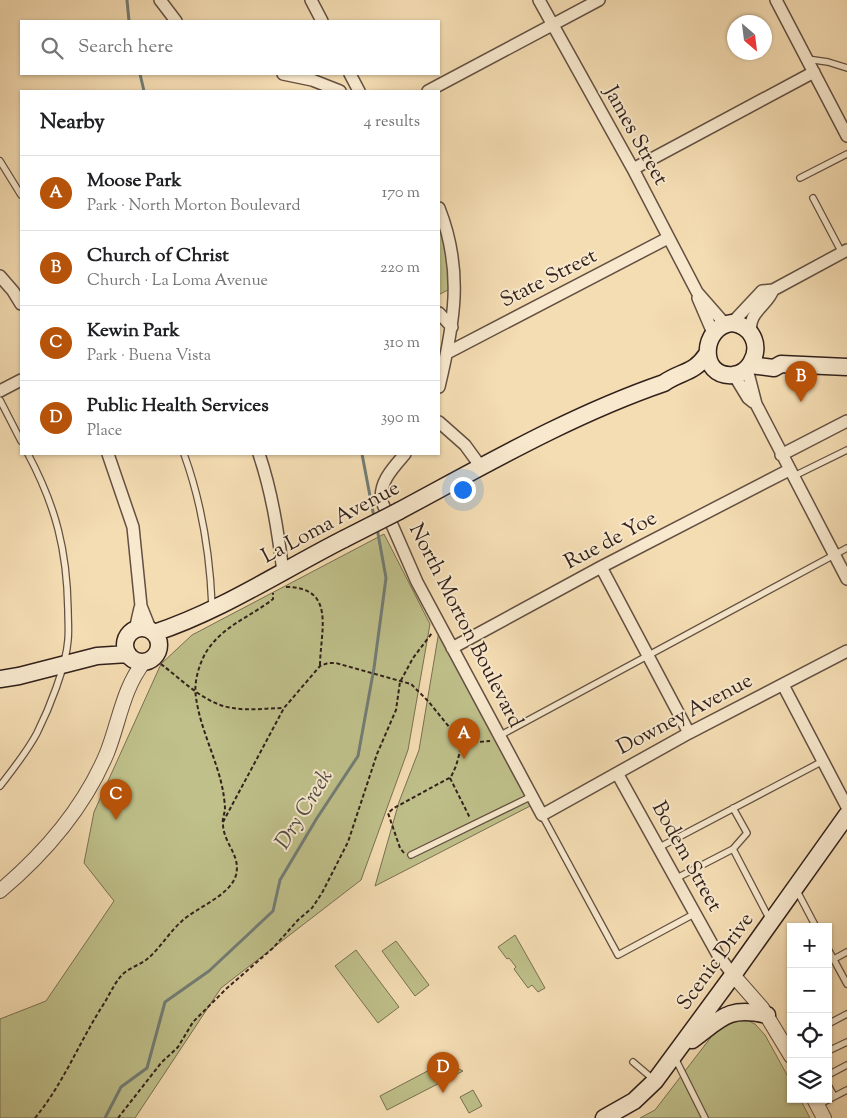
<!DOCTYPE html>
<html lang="en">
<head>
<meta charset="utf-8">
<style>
  body { margin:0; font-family:"Sorts Mill Goudy",serif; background:#f6f6f6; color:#202124 }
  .controls { position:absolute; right:15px; bottom:15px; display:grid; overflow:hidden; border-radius:0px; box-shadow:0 1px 4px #0004 }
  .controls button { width:45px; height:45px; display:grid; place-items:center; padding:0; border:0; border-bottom:1px solid #e0e0e0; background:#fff; color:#202124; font:25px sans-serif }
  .compass { position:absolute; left:727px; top:15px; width:45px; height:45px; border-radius:50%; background:#fff; box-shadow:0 1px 4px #0004; rotate:152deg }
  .you { position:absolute; left:462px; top:489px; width:18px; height:18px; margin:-12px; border:4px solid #fff; border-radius:50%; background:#1a73e8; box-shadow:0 0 0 8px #1a73e833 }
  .badge { display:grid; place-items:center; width:32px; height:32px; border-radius:50%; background:#b45309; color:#fff; font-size:16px; font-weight:700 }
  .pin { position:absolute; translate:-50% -41px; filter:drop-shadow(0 1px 2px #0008) }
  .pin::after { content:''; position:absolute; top:26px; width:18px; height:15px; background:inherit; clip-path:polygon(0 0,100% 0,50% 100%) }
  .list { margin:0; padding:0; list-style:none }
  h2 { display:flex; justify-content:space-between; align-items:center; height:65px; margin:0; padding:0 20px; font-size:21px }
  h2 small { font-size:16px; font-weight:400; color:#757577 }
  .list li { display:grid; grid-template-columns:32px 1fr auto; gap:15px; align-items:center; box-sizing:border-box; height:75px; padding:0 20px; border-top:1px solid #e0e0e0 }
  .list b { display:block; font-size:19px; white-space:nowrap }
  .list p { margin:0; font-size:16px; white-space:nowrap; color:#757577 }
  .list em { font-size:16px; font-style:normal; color:#757577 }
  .icon { flex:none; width:28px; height:28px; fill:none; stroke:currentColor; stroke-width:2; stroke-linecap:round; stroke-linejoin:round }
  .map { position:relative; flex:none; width:847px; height:1118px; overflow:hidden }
  .search { position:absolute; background:#fff; box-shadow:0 1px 4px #0004; left:20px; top:20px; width:420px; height:55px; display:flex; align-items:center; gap:12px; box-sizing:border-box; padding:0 18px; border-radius:0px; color:#757577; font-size:19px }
  .panel { position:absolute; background:#fff; box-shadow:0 1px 4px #0004; left:20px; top:90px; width:420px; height:365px; border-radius:0px }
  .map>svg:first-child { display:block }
  .green { fill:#bfc08a; stroke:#787053 }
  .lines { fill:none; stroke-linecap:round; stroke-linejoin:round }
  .stream { stroke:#727d76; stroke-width:3 }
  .service-casing { stroke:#635042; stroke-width:8 }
  .minor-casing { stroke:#635042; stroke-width:14 }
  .tertiary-casing { stroke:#635042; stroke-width:16 }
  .secondary-casing { stroke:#32211c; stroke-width:19 }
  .path { stroke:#32211c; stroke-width:2; stroke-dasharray:4 2.5; stroke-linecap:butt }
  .service { stroke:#f8e9ce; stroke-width:5.5 }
  .minor { stroke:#f8e9ce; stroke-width:11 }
  .tertiary { stroke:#f8e9ce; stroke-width:14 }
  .secondary { stroke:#f8e9ce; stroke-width:16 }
  .secondary-bridge-casing { stroke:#32211c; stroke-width:19; stroke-linecap:butt }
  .secondary-bridge { stroke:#f8e9ce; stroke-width:16 }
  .labels { text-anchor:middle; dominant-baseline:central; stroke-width:4; stroke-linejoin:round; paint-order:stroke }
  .street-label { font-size:21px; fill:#32211c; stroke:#f8e9ce }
  .water-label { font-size:22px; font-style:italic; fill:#524f49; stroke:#f8e9ce }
</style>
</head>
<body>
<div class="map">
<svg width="847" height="1118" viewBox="0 0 847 1118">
  <rect width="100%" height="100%" fill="#f5ddb3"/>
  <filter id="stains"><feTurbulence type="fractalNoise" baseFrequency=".004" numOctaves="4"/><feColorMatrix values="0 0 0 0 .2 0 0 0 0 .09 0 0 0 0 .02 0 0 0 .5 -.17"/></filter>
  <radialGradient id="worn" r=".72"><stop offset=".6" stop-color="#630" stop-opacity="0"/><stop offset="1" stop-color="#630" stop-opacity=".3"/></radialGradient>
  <path class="green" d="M439,221L450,263V289L440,294H439Z
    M384,534L430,624L408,750L361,880L221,988L135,1118H0V1019L46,1001L114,901L84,863L94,812L161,664L192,635Z
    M440,625L536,803L375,886L399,802L419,750Z
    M515,935L545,988L538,992L532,985L528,988L514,969L516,967L509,958L507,959L498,947Z
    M396,941L429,985L415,996L382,951Z
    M356,950L399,1007L378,1023L335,966Z
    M743,1018L755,1024L765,1035L791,1082V1099H800L810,1118H640L655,1110L718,1028Z
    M447,1063L463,1071L387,1110L380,1096L437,1066L440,1068Z
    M473,1090L482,1106L469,1113L460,1097Z"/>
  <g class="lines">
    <path class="stream" d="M127,0L129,21
      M140,74L144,91
      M362,454L374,517
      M105,1118L121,1087L147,1068L165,1002L209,971L273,911L280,880L317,818L358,756L374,668L386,578L377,528"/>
    <g class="service-casing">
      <path id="service" d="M807,59L828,62L847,68
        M0,161L21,195
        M800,178L847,154
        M813,198L842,253
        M0,400L21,441
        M184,454C201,501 210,556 212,606
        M792,477L847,450
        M499,736L847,548
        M0,786C13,769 27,752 37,733C49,709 66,667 68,640C69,630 68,620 68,610C67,550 56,507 28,454
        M542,815L618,955L694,914
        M658,848L823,761
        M733,849L747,833L733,808
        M411,855L532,796
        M675,879L733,849L770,920
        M796,889L816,927
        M828,949L847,984
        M834,959L847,952
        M828,1024L847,1014
        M828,1051L847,1042
        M675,1058L705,1118
        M633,1062L653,1079
        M828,1075L847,1065
        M828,1085L834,1096
        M818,1105L847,1090"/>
    </g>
    <g class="minor-casing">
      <path id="minor" d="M160,0L176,21
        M311,0L322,21
        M539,0L633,169L697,292L725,324
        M776,0L847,136
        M283,74L312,80L340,91
        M350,74L359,91
        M428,91L599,0
        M633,169L814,72
        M439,208C464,271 454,324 439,387
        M0,276L13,291L21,304
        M698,298L713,333
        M439,313L452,327
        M732,323L762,291L773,290L847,250
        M751,333C747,313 767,306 773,290
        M447,353L668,238
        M747,369L756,404L847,579
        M734,375L748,398L753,402
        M0,391L21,380
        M439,422L465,445L481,467
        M108,454L133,527L141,606L151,631
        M259,454C272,492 278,532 283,572
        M405,454C393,468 378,483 382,502L417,582L542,815L689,733L847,651
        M781,455L847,421
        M601,567L689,733
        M135,630L140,608
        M452,648L601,567L789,470
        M783,685L847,807
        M617,773L718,955L733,975"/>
    </g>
    <g class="tertiary-casing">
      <path id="tertiary" d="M0,891C45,853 84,808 107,753C119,723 123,688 144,662
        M733,975L762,1008L791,1056
        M814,1099L824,1118"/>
    </g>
    <g class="secondary-casing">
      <path id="secondary" d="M732,323C751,325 762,345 751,363C747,370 741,374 733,375C698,378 701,326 732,323Z
        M750,365L774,368L781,364L847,367
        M399,511C485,465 571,415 664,383C681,371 694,374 707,354
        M125 645a17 17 0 1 1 34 0a17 17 0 1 1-34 0Z
        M154,633C221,611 281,571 344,539
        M0,679L19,676L97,656L128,654
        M692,1040C722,1018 728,1006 767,1015
        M604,1118L634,1101L655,1081L733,975L847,815"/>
    </g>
    <path class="path" d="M286,587C337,587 320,632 320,666
      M161,664C182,680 206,705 233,708C249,711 267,708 284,708
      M457.5 743a4.5 4.5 0 1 1 9 0a4.5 4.5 0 1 1-9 0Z
      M467,743L490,741
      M450,778L470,818
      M223,822L284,708L320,666L328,663H336L411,684L428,701L459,739
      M404,853L400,848L388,813L394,808L451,777L456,766L461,748
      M35,1118C64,1083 80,1040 105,1002C110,993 115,983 121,976C127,969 139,965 146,960C160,949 169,932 182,921C197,907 230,896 236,875C241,855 224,844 223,825C222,820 224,815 225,810C225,804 224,797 223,791C217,759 200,729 196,697C193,681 201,656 212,644C228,624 253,615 273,599V593
      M118,1118L161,1063L178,1047L193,1022L226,989L273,948L298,920L312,908L322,893L348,842L377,754L396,710L400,682L413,658L432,633"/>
    <use href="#service" class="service"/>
    <use href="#minor" class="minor"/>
    <use href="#tertiary" class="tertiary"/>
    <use href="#secondary" class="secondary"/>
    <g class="secondary-bridge-casing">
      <path id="secondary-bridge" d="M344,539L399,511"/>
    </g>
    <use href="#secondary-bridge" class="secondary-bridge"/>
  </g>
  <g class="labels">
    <g class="street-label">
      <text transform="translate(635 136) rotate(61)">James Street</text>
      <text transform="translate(549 279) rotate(-27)">State Street</text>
      <text transform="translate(331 523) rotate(-28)">La Loma Avenue</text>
      <text transform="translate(611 541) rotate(-28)">Rue de Yoe</text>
      <text transform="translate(465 626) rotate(63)">North Morton Boulevard</text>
      <text transform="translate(685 715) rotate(-28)">Downey Avenue</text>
      <text transform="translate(686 857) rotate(61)">Bodem Street</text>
      <text transform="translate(716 962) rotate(-54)">Scenic Drive</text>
    </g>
    <g class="water-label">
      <text transform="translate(305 810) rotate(-58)">Dry Creek</text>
    </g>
  </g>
  <rect width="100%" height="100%" filter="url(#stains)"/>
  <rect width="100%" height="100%" fill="url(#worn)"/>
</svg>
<div class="controls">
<button>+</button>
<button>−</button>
<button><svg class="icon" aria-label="locate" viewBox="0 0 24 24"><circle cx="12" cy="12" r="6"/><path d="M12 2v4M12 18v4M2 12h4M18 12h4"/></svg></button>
<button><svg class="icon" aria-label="layers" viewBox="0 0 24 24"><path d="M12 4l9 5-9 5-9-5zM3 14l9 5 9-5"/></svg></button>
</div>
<svg class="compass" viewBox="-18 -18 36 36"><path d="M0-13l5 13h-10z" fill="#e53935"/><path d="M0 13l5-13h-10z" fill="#757577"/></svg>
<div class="you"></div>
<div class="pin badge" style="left:464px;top:759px">A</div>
<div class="pin badge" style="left:801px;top:402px">B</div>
<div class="pin badge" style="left:116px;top:820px">C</div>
<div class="pin badge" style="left:443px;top:1093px">D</div>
<div class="search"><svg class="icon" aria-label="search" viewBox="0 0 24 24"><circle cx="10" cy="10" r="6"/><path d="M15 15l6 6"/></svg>Search here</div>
<section class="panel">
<h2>Nearby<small>4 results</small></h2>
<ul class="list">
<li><span class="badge">A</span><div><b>Moose Park</b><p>Park · North Morton Boulevard</p></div><em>170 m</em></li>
<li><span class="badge">B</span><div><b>Church of Christ</b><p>Church · La Loma Avenue</p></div><em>220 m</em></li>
<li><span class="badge">C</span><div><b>Kewin Park</b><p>Park · Buena Vista</p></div><em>310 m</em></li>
<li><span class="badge">D</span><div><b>Public Health Services</b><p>Place</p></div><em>390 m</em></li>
</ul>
</section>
</div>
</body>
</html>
